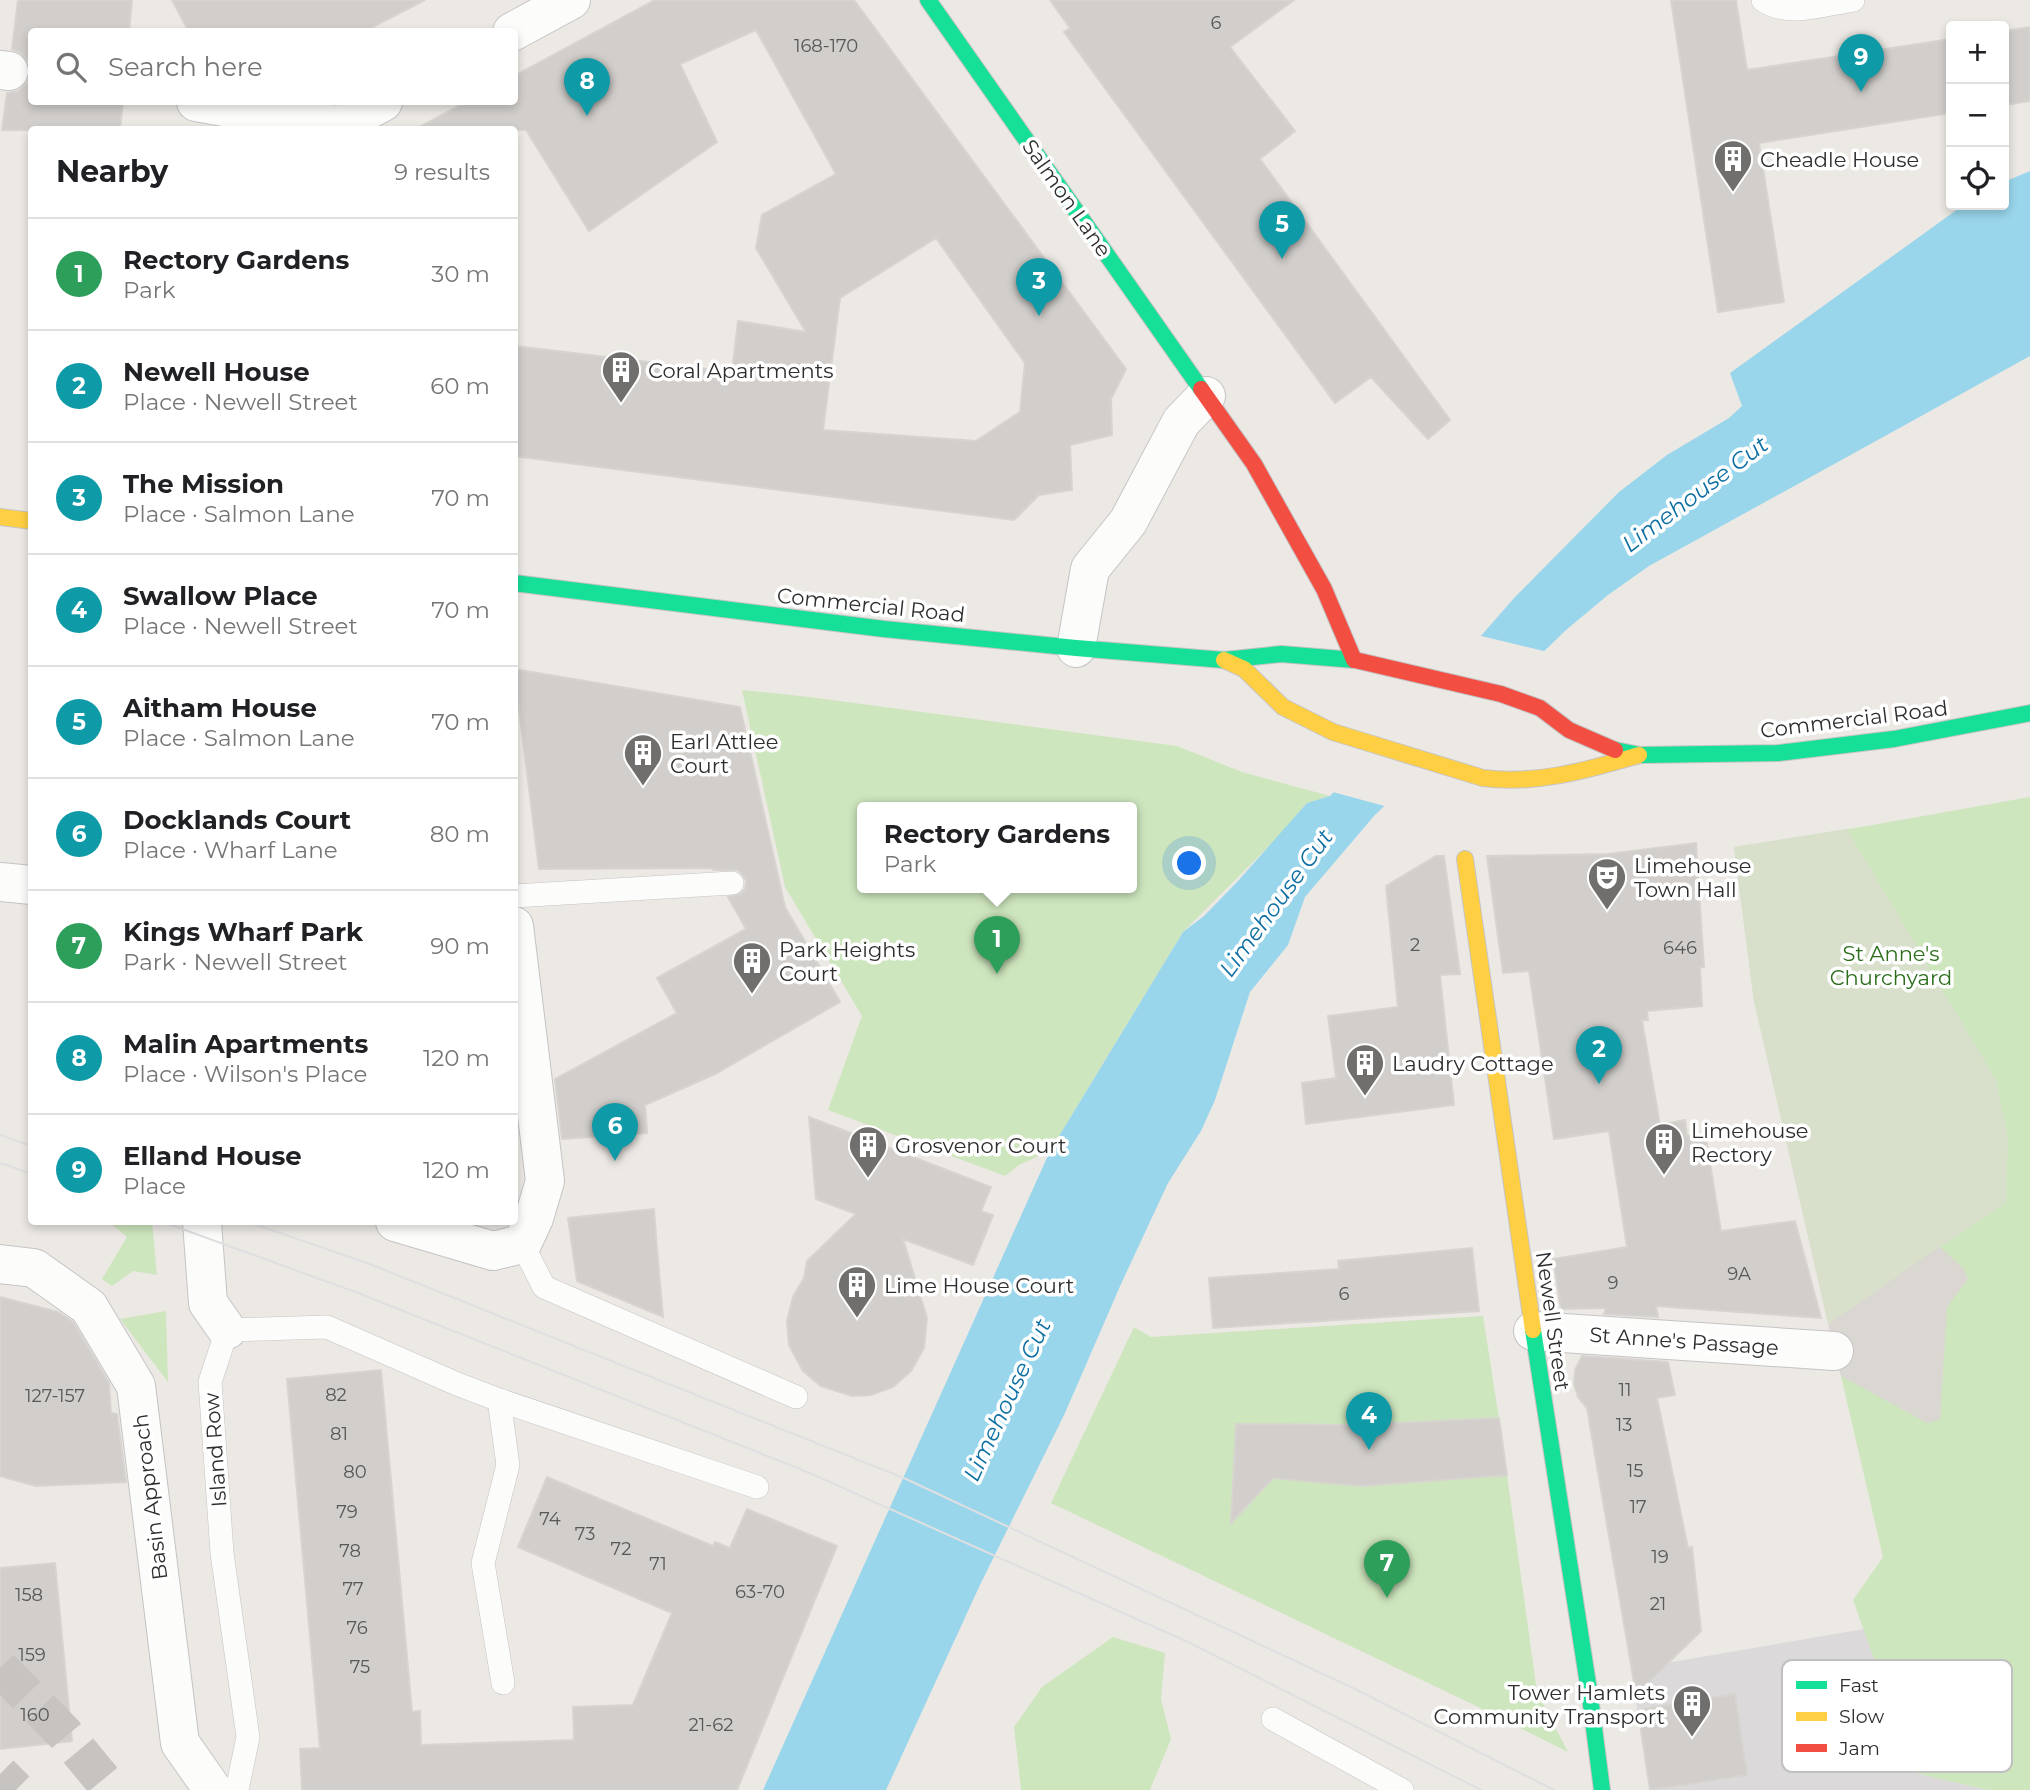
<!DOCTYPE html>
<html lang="en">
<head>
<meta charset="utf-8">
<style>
  body { margin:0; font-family:Montserrat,sans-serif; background:#f2f2f2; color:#202124 }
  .controls { position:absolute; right:21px; top:21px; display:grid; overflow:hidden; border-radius:7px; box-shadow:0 4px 10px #0003 }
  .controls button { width:63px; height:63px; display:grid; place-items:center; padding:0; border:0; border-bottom:2px solid #e0e0e0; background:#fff; color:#202124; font:35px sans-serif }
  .you { position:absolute; left:1190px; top:864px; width:24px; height:24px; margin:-18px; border:5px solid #fff; border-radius:50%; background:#1a73e8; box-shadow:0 0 0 10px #1a73e833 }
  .badge { display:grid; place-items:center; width:46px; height:46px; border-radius:50%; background:#111827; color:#fff; font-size:23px; font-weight:700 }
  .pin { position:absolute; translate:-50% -58px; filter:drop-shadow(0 2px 4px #0008) }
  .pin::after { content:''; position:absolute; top:37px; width:24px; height:21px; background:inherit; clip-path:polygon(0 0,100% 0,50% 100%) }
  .popup { position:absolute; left:857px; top:802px; width:280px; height:91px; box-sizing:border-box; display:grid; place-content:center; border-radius:7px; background:#fff; filter:drop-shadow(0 2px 5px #0005); font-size:23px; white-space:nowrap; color:#757577 }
  .popup b { font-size:26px; color:#202124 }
  .popup::after { content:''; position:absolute; left:50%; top:100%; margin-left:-14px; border:14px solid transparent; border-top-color:#fff }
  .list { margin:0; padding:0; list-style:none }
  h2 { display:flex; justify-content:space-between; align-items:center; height:91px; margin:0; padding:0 28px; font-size:30px }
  h2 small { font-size:23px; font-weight:400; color:#757577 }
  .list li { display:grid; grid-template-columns:46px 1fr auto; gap:21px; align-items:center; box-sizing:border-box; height:112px; padding:0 28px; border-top:2px solid #e0e0e0 }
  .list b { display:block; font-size:26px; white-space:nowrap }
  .list p { margin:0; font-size:23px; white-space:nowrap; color:#757577 }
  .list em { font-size:23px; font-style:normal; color:#757577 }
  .icon { flex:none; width:38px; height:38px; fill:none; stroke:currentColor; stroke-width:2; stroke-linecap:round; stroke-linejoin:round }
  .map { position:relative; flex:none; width:2030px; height:1790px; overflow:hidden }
  .search { position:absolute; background:#fff; box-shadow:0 4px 10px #0003; left:28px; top:28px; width:490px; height:77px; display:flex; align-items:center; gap:18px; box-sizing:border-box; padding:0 24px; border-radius:7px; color:#757577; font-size:26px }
  .panel { position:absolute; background:#fff; box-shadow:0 4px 10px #0003; left:28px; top:126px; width:490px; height:1099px; border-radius:7px }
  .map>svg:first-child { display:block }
  .industrial { fill:#dcd9db }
  .green { fill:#cee6be; fill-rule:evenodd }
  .cemetery { fill:#d8e0cc }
  .plaza { fill:#dad6d2 }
  .water { fill:#99d6ec }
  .pier { fill:#ece8e4 }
  .building { fill:#d1cecb; stroke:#d7d4d0; stroke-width:2; fill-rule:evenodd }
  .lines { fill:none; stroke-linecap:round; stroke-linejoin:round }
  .highway-tunnel { stroke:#c6c3c0; stroke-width:38; stroke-dasharray:38 19; stroke-linecap:butt }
  .lane-casing { stroke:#c5c4c5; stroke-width:24 }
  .street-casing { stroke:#c5c4c5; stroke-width:40 }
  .fast-casing { stroke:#c5c4c5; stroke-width:18 }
  .slow-casing { stroke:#c5c4c5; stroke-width:18 }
  .jam-casing { stroke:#c5c4c5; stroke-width:18 }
  .lane { stroke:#fcfcfb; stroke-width:23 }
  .street { stroke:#fcfcfb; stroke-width:38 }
  .fast { stroke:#16e098; stroke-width:16 }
  .slow { stroke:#ffcf43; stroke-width:16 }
  .jam { stroke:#f24e42; stroke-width:16 }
  .tram { stroke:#dfdfe1; stroke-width:2 }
  .labels { text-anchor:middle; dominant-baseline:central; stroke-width:7; stroke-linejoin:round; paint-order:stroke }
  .number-label { font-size:18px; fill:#585857 }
  .poi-label { font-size:21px; fill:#2e2e2e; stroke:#fff; text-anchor:start }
  .street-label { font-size:21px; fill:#2e2e2e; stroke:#fff }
  .park-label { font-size:21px; fill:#2c6e1b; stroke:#fff }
  .water-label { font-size:23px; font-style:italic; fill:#0d6fa3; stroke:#fff }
  .key { fill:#fff; stroke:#c0c0c0; stroke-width:2 }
  .key-label { font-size:19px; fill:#2e2e2e }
</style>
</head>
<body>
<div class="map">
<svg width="2030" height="1790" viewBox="0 0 2030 1790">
  <rect width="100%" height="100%" fill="#ece8e4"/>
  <path class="industrial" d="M1864,1629L1915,1773L1988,1790H1650L1631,1669Z"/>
  <path class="green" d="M742,690L809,697L1177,746L1242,772L1330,796L1307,803L1278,837L1183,932L1050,1151L1019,1165L1005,1176L828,1110L862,1016L785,887ZM862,808H1132V888H862Z
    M2030,797V1790H1988L1915,1773L1853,1600L1883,1557L1754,1001L1734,847L1861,827Z
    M109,1222H152L157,1275L133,1271L112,1286L102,1279L127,1237Z
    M166,1311L168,1382L120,1319Z
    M1483,1316L1499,1418L1359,1425L1236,1424L1232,1498L1252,1500L1273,1478L1361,1486L1507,1475L1537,1692L1568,1752L1474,1705L1051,1503L1134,1327L1151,1337Z
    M1113,1637L1165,1653L1161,1699L1171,1739L1150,1790H1021L1014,1727L1042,1687Z"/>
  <path class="cemetery" d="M1847,829L1996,1080L2008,1138L2006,1203L1828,1324L1754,1001L1734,847Z"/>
  <path class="plaza" d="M1940,1247L1963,1268L1968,1279L1947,1307L1940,1420L1927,1423L1841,1376L1828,1324Z"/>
  <path class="water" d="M2030,171V356L1649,566L1608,595L1566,630L1374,816L1305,897L1288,945L1250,992L1215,1100L1201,1131L1168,1183L1121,1284L1065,1413L979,1587L886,1790H763L1050,1151L1183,932L1204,916L1238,881L1307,803L1330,796L1480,637L1515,597L1619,492L1667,455L1729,418L1742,406L1730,373L1958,209L1964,205H2004V182Z"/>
  <path class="pier" d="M1477,635L1548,652L1388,807L1329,791Z"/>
  <path class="building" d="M18,0H132L129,32H32V102H123L120,130H2L7,93L18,91L27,83L31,74L29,62L21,53L12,49Z
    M172,0H425L363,32H189Z
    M655,0H854L1126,369L1111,399L1112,435L1070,445L1072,490L1039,495L1014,520L514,456V346L732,372L738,321L806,332L756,248L762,215L836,174L756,30L680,64L717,142L589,231L526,130H414L466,102H514V76ZM936,238L1025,363L1020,412L976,441L823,430L840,298Z
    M1050,0H1294L1230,47L1295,131L1260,159L1450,420L1428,439L1371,377L1335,403L1064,32L1070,28Z
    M1671,0H1736L1747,70L1951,39V113L1759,143L1784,302L1718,312Z
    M2030,27V101L2004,105V31Z
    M514,669L740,707L785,907L840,1002L715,1074L645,1105L647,1133L562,1139L555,1079L677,1013L657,978L746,929L728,897L740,894L745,889L746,881L743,875L738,870H713L712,868L539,869Z
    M1696,843L1704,967H1700L1702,1006L1647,1011L1648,1020H1642L1660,1125L1685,1120L1687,1136L1705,1133L1721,1231L1795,1221L1821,1318L1656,1306L1658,1317L1604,1314L1606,1308L1561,1309L1553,1259L1627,1247L1609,1131L1554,1139L1529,971L1503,973L1487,856L1608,854Z
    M1436,856H1444L1460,974L1440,975L1454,1105L1306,1124L1302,1083L1336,1078L1328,1016L1398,1007L1386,886Z
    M809,1117L991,1187L981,1211L993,1215L973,1265L903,1239L927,1318L924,1348L911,1371L893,1387L871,1395L852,1396L821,1386L803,1371L789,1345L787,1321L793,1297L804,1278L807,1261L856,1214L816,1199Z
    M654,1209L657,1249L663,1317L577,1281L568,1218Z
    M1472,1248L1479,1311L1213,1328L1209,1278L1339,1269L1338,1261Z
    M0,1297L58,1312L73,1322L109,1383L111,1413L117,1414L126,1482L36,1486L0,1476Z
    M1582,1356L1668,1362L1675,1395L1657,1398L1688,1548L1692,1547L1701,1631L1636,1694L1587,1408L1578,1397L1574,1384L1575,1370Z
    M381,1370L412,1712L420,1711L421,1745L574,1740L573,1707L633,1705L672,1613L518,1547L547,1477L713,1546L715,1542L730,1548L747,1509L837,1546L737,1790H302L300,1749L320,1748L287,1379Z
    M1499,1418L1507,1475L1361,1486L1273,1478L1231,1523L1236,1424L1359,1425Z
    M55,1563L72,1741L0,1749V1568Z
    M1735,1694L1747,1775L1650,1790L1638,1710Z"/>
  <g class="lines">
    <path class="highway-tunnel" d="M0,1668L64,1733L111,1790
      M0,1774L16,1790"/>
    <g class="lane-casing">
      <path id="lane" d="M1763,0C1787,18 1825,4 1853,0
        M514,896L732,883
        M522,1244L544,1287L796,1397
        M499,1400L508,1465L483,1563L503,1683
        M1273,1719L1402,1790
        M237,1790L248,1737L222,1553L210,1382L227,1330L327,1327L457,1384L499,1400L757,1487"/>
    </g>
    <g class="street-casing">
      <path id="street" d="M512,32L571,0
        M0,70L9,71
        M196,102L273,116L340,125L383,102
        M1076,648L1090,569L1128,522L1181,422L1206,396
        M0,882L32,885
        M202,1222L208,1303L227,1330
        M395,1222L493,1251L522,1244L534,1218L545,1181L514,926
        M0,1264L34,1268L89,1307L136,1386L180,1743L213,1790
        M1533,1331L1834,1351"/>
    </g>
    <g class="fast-casing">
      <path id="fast" d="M928,0L1201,389
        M514,583L884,629L1076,648L1224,660L1281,654L1355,660
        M1615,750L1640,755L1778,753L1894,739L2030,713
        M1533,1330L1590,1697L1602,1790"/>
    </g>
    <g class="slow-casing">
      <path id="slow" d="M0,517L32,521
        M1224,660L1244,669L1283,707L1333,732L1483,778C1538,785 1587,770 1639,755
        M1465,859L1533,1330"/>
    </g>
    <g class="jam-casing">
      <path id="jam" d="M1201,389L1254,464L1324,589L1354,660
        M1355,660L1501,694L1540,708L1569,730L1615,750"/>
    </g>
    <use href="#lane" class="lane"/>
    <use href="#street" class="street"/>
    <use href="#fast" class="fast"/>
    <use href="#slow" class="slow"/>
    <use href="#jam" class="jam"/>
    <path class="tram" d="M0,1135L32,1146
      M0,1163L32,1174
      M163,1222L358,1293L805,1471L1188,1642L1481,1790
      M248,1222L367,1263L906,1479L1353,1688L1554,1790"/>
  </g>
  <defs>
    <g id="building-pin" transform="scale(2.0125)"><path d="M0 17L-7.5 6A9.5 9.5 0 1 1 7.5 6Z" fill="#706f6e" stroke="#fff"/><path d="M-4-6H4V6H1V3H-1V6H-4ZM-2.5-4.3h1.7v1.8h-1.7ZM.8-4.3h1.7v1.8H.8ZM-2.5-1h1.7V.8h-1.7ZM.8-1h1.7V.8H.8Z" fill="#fff"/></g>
    <g id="theatre-pin" transform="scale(2.0125)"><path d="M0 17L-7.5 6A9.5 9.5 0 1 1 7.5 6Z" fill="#706f6e" stroke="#fff"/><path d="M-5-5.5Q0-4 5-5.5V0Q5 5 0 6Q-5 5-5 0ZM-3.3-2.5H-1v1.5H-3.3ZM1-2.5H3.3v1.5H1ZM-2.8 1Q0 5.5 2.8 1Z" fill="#fff"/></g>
  </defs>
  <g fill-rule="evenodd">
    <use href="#building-pin" x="1733" y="159"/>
    <use href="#building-pin" x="621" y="370"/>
    <use href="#building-pin" x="643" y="753"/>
    <use href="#theatre-pin" x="1607" y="877"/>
    <use href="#building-pin" x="752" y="961"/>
    <use href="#building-pin" x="1365" y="1063"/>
    <use href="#building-pin" x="1664" y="1142"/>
    <use href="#building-pin" x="868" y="1145"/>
    <use href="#building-pin" x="857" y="1285"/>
    <use href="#building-pin" x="1692" y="1704"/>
  </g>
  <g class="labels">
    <g class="number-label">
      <text x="1216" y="23">6</text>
      <text x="826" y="46">168-170</text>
      <text x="1415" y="945">2</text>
      <text x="1680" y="948">646</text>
      <text x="1739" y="1274">9A</text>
      <text x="1613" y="1283">9</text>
      <text x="1344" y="1294">6</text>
      <text x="1625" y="1390">11</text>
      <text x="336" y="1395">82</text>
      <text x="55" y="1396">127-157</text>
      <text x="1624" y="1425">13</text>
      <text x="339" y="1434">81</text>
      <text x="1635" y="1471">15</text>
      <text x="355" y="1472">80</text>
      <text x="1638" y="1507">17</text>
      <text x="347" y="1512">79</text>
      <text x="550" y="1519">74</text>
      <text x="585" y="1534">73</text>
      <text x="621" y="1549">72</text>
      <text x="350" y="1551">78</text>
      <text x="1660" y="1557">19</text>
      <text x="658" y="1564">71</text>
      <text x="353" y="1589">77</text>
      <text x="760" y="1592">63-70</text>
      <text x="29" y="1595">158</text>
      <text x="1658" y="1604">21</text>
      <text x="357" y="1628">76</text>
      <text x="32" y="1655">159</text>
      <text x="360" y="1667">75</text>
      <text x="35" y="1715">160</text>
      <text x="711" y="1725">21-62</text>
    </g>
    <g class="poi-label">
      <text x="1760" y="159">Cheadle House</text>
      <text x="648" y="370">Coral Apartments</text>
      <text x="670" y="741">Earl Attlee<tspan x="670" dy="24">Court</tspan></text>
      <text x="1634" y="865">Limehouse<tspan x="1634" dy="24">Town Hall</tspan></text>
      <text x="779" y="949">Park Heights<tspan x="779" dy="24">Court</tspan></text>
      <text x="1392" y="1063">Laudry Cottage</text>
      <text x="1691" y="1130">Limehouse<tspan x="1691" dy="24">Rectory</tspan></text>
      <text x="895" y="1145">Grosvenor Court</text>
      <text x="884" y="1285">Lime House Court</text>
      <text x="1665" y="1692" text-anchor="end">Tower Hamlets<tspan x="1665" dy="24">Community Transport</tspan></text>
    </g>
    <g class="street-label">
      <text transform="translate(1067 198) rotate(55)">Salmon Lane</text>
      <text transform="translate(871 605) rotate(6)">Commercial Road</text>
      <text transform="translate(1854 719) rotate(-7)">Commercial Road</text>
      <text transform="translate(1553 1321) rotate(82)">Newell Street</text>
      <text transform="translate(1684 1341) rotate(4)">St Anne's Passage</text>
      <text transform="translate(215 1450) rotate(-94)">Island Row</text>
      <text transform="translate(150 1497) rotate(-97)">Basin Approach</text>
    </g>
    <g class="park-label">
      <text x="1891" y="953">St Anne's<tspan x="1891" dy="24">Churchyard</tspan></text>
    </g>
    <g class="water-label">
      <text transform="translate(1695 494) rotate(-37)">Limehouse Cut</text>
      <text transform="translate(1276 903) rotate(-54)">Limehouse Cut</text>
      <text transform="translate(1007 1400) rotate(-65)">Limehouse Cut</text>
    </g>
  </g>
  <rect x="1782" y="1660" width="230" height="112" rx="10" class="key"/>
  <rect x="1796" y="1681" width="31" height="8" fill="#16e098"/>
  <rect x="1796" y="1712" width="31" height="9" fill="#ffcf43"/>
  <rect x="1796" y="1744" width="31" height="8" fill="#f24e42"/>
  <g class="key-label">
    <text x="1839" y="1692">Fast</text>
    <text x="1839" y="1723">Slow</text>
    <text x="1839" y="1755">Jam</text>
  </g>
</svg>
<div class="controls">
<button>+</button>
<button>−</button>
<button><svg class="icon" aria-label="locate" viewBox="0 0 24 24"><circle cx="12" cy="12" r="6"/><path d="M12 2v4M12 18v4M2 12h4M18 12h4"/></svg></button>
</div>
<div class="you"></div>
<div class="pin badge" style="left:997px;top:974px;background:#2e9e5b">1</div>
<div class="popup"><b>Rectory Gardens</b>Park</div>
<div class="pin badge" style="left:1599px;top:1084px;background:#0f9aa8">2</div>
<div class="pin badge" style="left:1039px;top:316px;background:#0f9aa8">3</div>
<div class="pin badge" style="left:1369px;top:1450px;background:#0f9aa8">4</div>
<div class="pin badge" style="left:1282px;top:259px;background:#0f9aa8">5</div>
<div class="pin badge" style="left:615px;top:1161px;background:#0f9aa8">6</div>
<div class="pin badge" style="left:1387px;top:1598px;background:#2e9e5b">7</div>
<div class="pin badge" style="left:587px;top:116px;background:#0f9aa8">8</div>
<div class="pin badge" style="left:1861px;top:92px;background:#0f9aa8">9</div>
<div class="search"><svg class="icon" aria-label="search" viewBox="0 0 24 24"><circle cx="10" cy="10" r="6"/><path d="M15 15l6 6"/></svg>Search here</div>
<section class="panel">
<h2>Nearby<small>9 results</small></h2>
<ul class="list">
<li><span class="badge" style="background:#2e9e5b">1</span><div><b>Rectory Gardens</b><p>Park</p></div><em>30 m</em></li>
<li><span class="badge" style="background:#0f9aa8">2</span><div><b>Newell House</b><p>Place · Newell Street</p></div><em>60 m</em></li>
<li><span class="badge" style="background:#0f9aa8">3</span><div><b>The Mission</b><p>Place · Salmon Lane</p></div><em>70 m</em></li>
<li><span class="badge" style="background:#0f9aa8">4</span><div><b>Swallow Place</b><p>Place · Newell Street</p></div><em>70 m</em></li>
<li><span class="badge" style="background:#0f9aa8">5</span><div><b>Aitham House</b><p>Place · Salmon Lane</p></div><em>70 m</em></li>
<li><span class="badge" style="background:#0f9aa8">6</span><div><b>Docklands Court</b><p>Place · Wharf Lane</p></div><em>80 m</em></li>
<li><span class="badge" style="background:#2e9e5b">7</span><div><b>Kings Wharf Park</b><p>Park · Newell Street</p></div><em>90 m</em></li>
<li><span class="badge" style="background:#0f9aa8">8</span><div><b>Malin Apartments</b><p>Place · Wilson's Place</p></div><em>120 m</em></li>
<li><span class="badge" style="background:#0f9aa8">9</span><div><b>Elland House</b><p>Place</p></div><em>120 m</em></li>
</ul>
</section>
</div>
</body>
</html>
